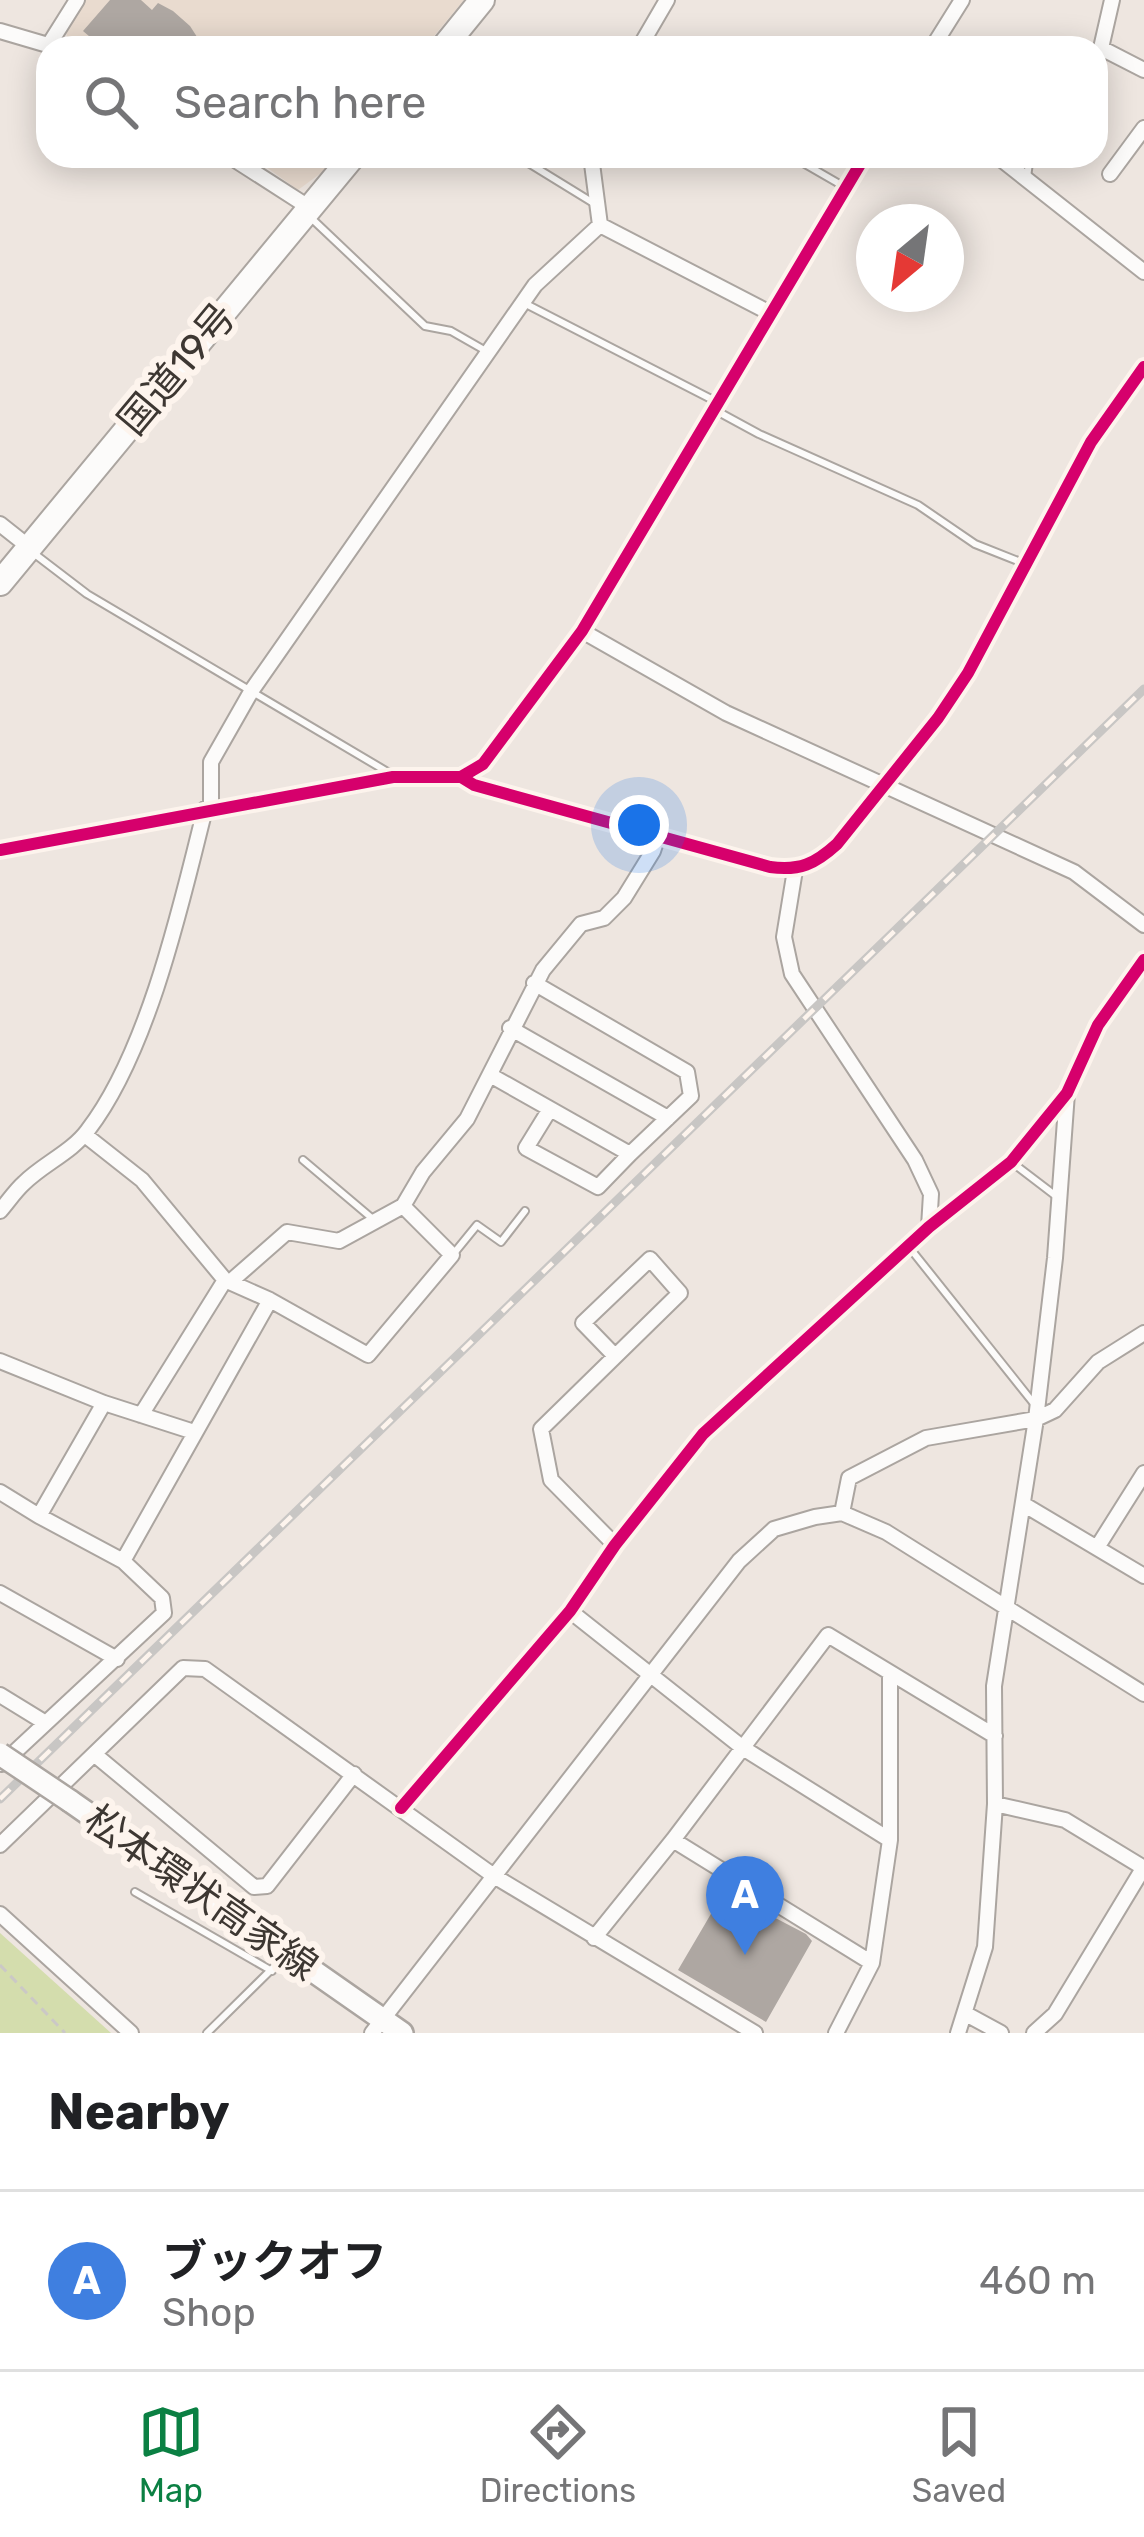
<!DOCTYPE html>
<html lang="en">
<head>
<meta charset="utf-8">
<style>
  body { margin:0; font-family:Rubik,"Noto Sans JP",sans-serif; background:#f2f2f2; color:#202124 }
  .compass { position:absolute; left:856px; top:204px; width:108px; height:108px; border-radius:50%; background:#fff; box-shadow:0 6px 30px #0003; rotate:209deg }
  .you { position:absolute; left:639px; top:825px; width:42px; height:42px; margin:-30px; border:9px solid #fff; border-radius:50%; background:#1a73e8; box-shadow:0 0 0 18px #1a73e833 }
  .badge { display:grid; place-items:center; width:78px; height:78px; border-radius:50%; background:#0b8043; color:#fff; font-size:39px; font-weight:700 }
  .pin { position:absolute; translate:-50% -99px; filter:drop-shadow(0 3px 6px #0008) }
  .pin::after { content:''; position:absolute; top:63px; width:42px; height:36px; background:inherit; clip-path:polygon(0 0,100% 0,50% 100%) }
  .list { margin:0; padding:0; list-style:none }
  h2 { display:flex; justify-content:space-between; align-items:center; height:156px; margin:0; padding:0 48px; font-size:51px }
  h2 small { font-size:39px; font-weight:400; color:#757577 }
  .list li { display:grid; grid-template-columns:78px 1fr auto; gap:36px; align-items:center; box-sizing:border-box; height:180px; padding:0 48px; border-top:3px solid #e0e0e0 }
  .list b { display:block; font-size:45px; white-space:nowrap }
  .list p { margin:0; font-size:39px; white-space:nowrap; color:#757577 }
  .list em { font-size:39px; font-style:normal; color:#757577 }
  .icon { flex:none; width:66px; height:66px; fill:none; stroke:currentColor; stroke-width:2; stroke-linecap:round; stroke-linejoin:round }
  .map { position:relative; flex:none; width:1144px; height:2033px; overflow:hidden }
  .search { position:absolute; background:#fff; box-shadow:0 6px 30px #0003; left:36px; right:36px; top:36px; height:132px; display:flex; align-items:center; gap:30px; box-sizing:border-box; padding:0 42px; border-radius:36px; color:#757577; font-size:45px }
  .sheet { height:336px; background:#fff }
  nav { display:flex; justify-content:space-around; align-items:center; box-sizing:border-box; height:168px; border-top:3px solid #e0e0e0; background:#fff; font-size:33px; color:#757577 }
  nav a { display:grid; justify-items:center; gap:6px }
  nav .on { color:#0b8043 }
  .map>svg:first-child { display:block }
  .built { fill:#e9dbcf }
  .green { fill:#d4ddad }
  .building { fill:#aea7a2 }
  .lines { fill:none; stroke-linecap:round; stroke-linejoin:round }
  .lane-casing { stroke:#aba5a0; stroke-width:10 }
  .street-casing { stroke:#aba5a0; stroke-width:18 }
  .primary-casing { stroke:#aba5a0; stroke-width:26 }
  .highway-casing { stroke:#aba5a0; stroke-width:28 }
  .path { stroke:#cbc8c6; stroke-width:3; stroke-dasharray:9 6; stroke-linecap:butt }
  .lane { stroke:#fcfbfa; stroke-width:6 }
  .street { stroke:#fcfbfa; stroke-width:14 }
  .primary { stroke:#fcfbfa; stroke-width:21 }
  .highway { stroke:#fcfbfa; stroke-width:24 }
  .rail-casing { stroke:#c8c6c4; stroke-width:9 }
  .rail { stroke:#fdf4ed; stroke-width:4.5; stroke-dasharray:14; stroke-linecap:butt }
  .primary-bridge-casing { stroke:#aba5a0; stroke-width:26; stroke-linecap:butt }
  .primary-bridge { stroke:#fcfbfa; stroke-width:21 }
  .cycleway-casing { stroke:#fdf4ed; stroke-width:20 }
  .cycleway { stroke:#d6006c; stroke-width:12 }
  .labels { text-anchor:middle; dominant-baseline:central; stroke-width:12; stroke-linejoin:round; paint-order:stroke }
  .street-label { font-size:39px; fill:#3d3732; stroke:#fdf4ed }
</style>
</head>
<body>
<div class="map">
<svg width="1144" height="2033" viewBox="0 0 1144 2033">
  <rect width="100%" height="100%" fill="#eee6e0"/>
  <path class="built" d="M85,0H464L424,48H78L69,42L66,33Z
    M251,156H336L321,173L298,190Z"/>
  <path class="green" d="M0,1933L111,2033H0Z"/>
  <path class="building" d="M110,0H141L152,10L158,3L173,11L190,26L199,40L195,45L199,48H103L83,31Z
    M725,1890L757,1908L759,1905L762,1911L806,1934L812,1941L766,2022L678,1970Z"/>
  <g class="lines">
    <g class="lane-casing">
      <path id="lane" d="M517,156L595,204
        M791,156L843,186
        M1027,177L1030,156
        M309,216L425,326L451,331L486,351
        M524,303L717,402
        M713,409L759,434L918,505L975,544L1023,563
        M36,555L87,594L391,774
        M303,1160L374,1220
        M1014,1164L1056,1196
        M909,1247L1035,1405
        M455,1252L477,1225L501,1242L525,1211
        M135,1892L272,1971
        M207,2033L285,1956"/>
    </g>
    <g class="street-casing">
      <path id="street" d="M1112,0L1101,48L1144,70
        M0,31L58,48
        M50,43L77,0
        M639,48L667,0
        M932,48L962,0
        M229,156L310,208
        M591,156L600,225
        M997,156L1144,272
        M1110,174L1144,128
        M600,225L770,313
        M0,524L29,547
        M582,631L726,713L1074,872L1144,925
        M461,777L474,785L770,867C800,871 815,864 837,844L938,718L968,673L1091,442L1144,367
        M211,809V762L252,690L535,285L600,225
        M0,850L393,777H461L483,764L582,631L865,156
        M795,870L784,937L792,974L915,1160L931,1194L929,1227
        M510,1028L668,1118
        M490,1075L630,1154L691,1096L687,1072L534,983
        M550,1109L526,1148L598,1187L630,1154
        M0,1211C8,1202 15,1191 24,1183C43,1164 72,1152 88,1130C148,1052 181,906 205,809
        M230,1282L287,1232L339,1241L403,1206L423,1172L467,1119L543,970L581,924L604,918L624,898L653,851L658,836
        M270,1300L368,1355L452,1255L403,1206
        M614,1355L583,1323L650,1259L680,1293L541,1429L551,1480L615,1545
        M0,1361L104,1403L194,1432
        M141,1415L225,1280
        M0,1492L39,1516L104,1403
        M1023,1504L1144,1576
        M842,1513L849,1478L926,1438L1036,1419L1055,1410L1098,1362L1144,1333
        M39,1516L123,1561
        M1098,1546L1144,1473
        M0,1593L117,1659
        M570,1611L743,1748L890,1840
        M0,1695L44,1722
        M94,1754L254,1887L267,1886L354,1774
        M2,1764L164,1613L162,1598L123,1561L270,1300L225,1280L142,1180L85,1135
        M995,1804L1065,1820L1144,1868
        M401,1808L570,1611L615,1545L703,1434L929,1227L1011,1162L1067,1093L1098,1025L1144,960
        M673,1840L872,1963
        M0,1845L183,1668L205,1669L494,1876L755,2033
        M0,1914L131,2033
        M594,1938L673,1840L828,1635L995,1736
        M966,2014L1001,2033
        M372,2033L739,1561L774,1529L815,1517L842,1513L886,1532L1144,1694
        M836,2033L872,1963L890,1840V1673
        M958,2033L985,1947L995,1804L994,1686L1036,1419L1055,1258L1067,1093
        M1034,2033L1055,2014L1144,1867"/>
    </g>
    <g class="primary-casing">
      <path id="primary" d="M70,1801L402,2033"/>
    </g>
    <g class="highway-casing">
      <path id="highway" d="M443,48L482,0
        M0,583L353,156"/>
    </g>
    <path class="path" d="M0,1965L65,2033"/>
    <use href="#lane" class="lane"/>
    <use href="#street" class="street"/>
    <use href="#primary" class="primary"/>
    <use href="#highway" class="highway"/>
    <g class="rail-casing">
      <path id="rail" d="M0,1799L1144,689"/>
    </g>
    <use href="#rail" class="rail"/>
    <g class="primary-bridge-casing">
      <path id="primary-bridge" d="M0,1754L70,1801"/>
    </g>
    <use href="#primary-bridge" class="primary-bridge"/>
    <g class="cycleway-casing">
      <path id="cycleway" d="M461,777L474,785L770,867C800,871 815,864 837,844L938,718L968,673L1091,442L1144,367
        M0,850L393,777H461L483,764L582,631L865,156
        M401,1808L570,1611L615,1545L703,1434L929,1227L1011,1162L1067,1093L1098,1025L1144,960"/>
    </g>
    <use href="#cycleway" class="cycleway"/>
  </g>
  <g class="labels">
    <g class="street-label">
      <text transform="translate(177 369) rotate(-50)">国道19号</text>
      <text transform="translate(201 1893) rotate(35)">松本環状高家線</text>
    </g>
  </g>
</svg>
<svg class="compass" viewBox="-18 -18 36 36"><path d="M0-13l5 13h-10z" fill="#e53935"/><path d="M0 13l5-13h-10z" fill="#757577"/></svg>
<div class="you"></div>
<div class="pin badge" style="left:745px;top:1955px;background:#3f7fe0">A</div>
<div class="search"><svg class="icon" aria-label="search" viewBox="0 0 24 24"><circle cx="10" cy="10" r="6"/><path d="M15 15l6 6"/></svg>Search here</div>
</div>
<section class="sheet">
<h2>Nearby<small></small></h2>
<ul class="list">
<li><span class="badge" style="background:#3f7fe0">A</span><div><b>ブックオフ</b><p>Shop</p></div><em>460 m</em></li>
</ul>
</section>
<nav>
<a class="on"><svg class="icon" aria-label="map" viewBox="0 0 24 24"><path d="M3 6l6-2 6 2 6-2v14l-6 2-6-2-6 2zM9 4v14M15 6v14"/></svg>Map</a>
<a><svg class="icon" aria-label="directions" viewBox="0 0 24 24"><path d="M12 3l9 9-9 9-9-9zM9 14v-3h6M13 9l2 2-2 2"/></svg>Directions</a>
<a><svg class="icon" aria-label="saved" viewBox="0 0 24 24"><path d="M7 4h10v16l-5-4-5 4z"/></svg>Saved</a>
</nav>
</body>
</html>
